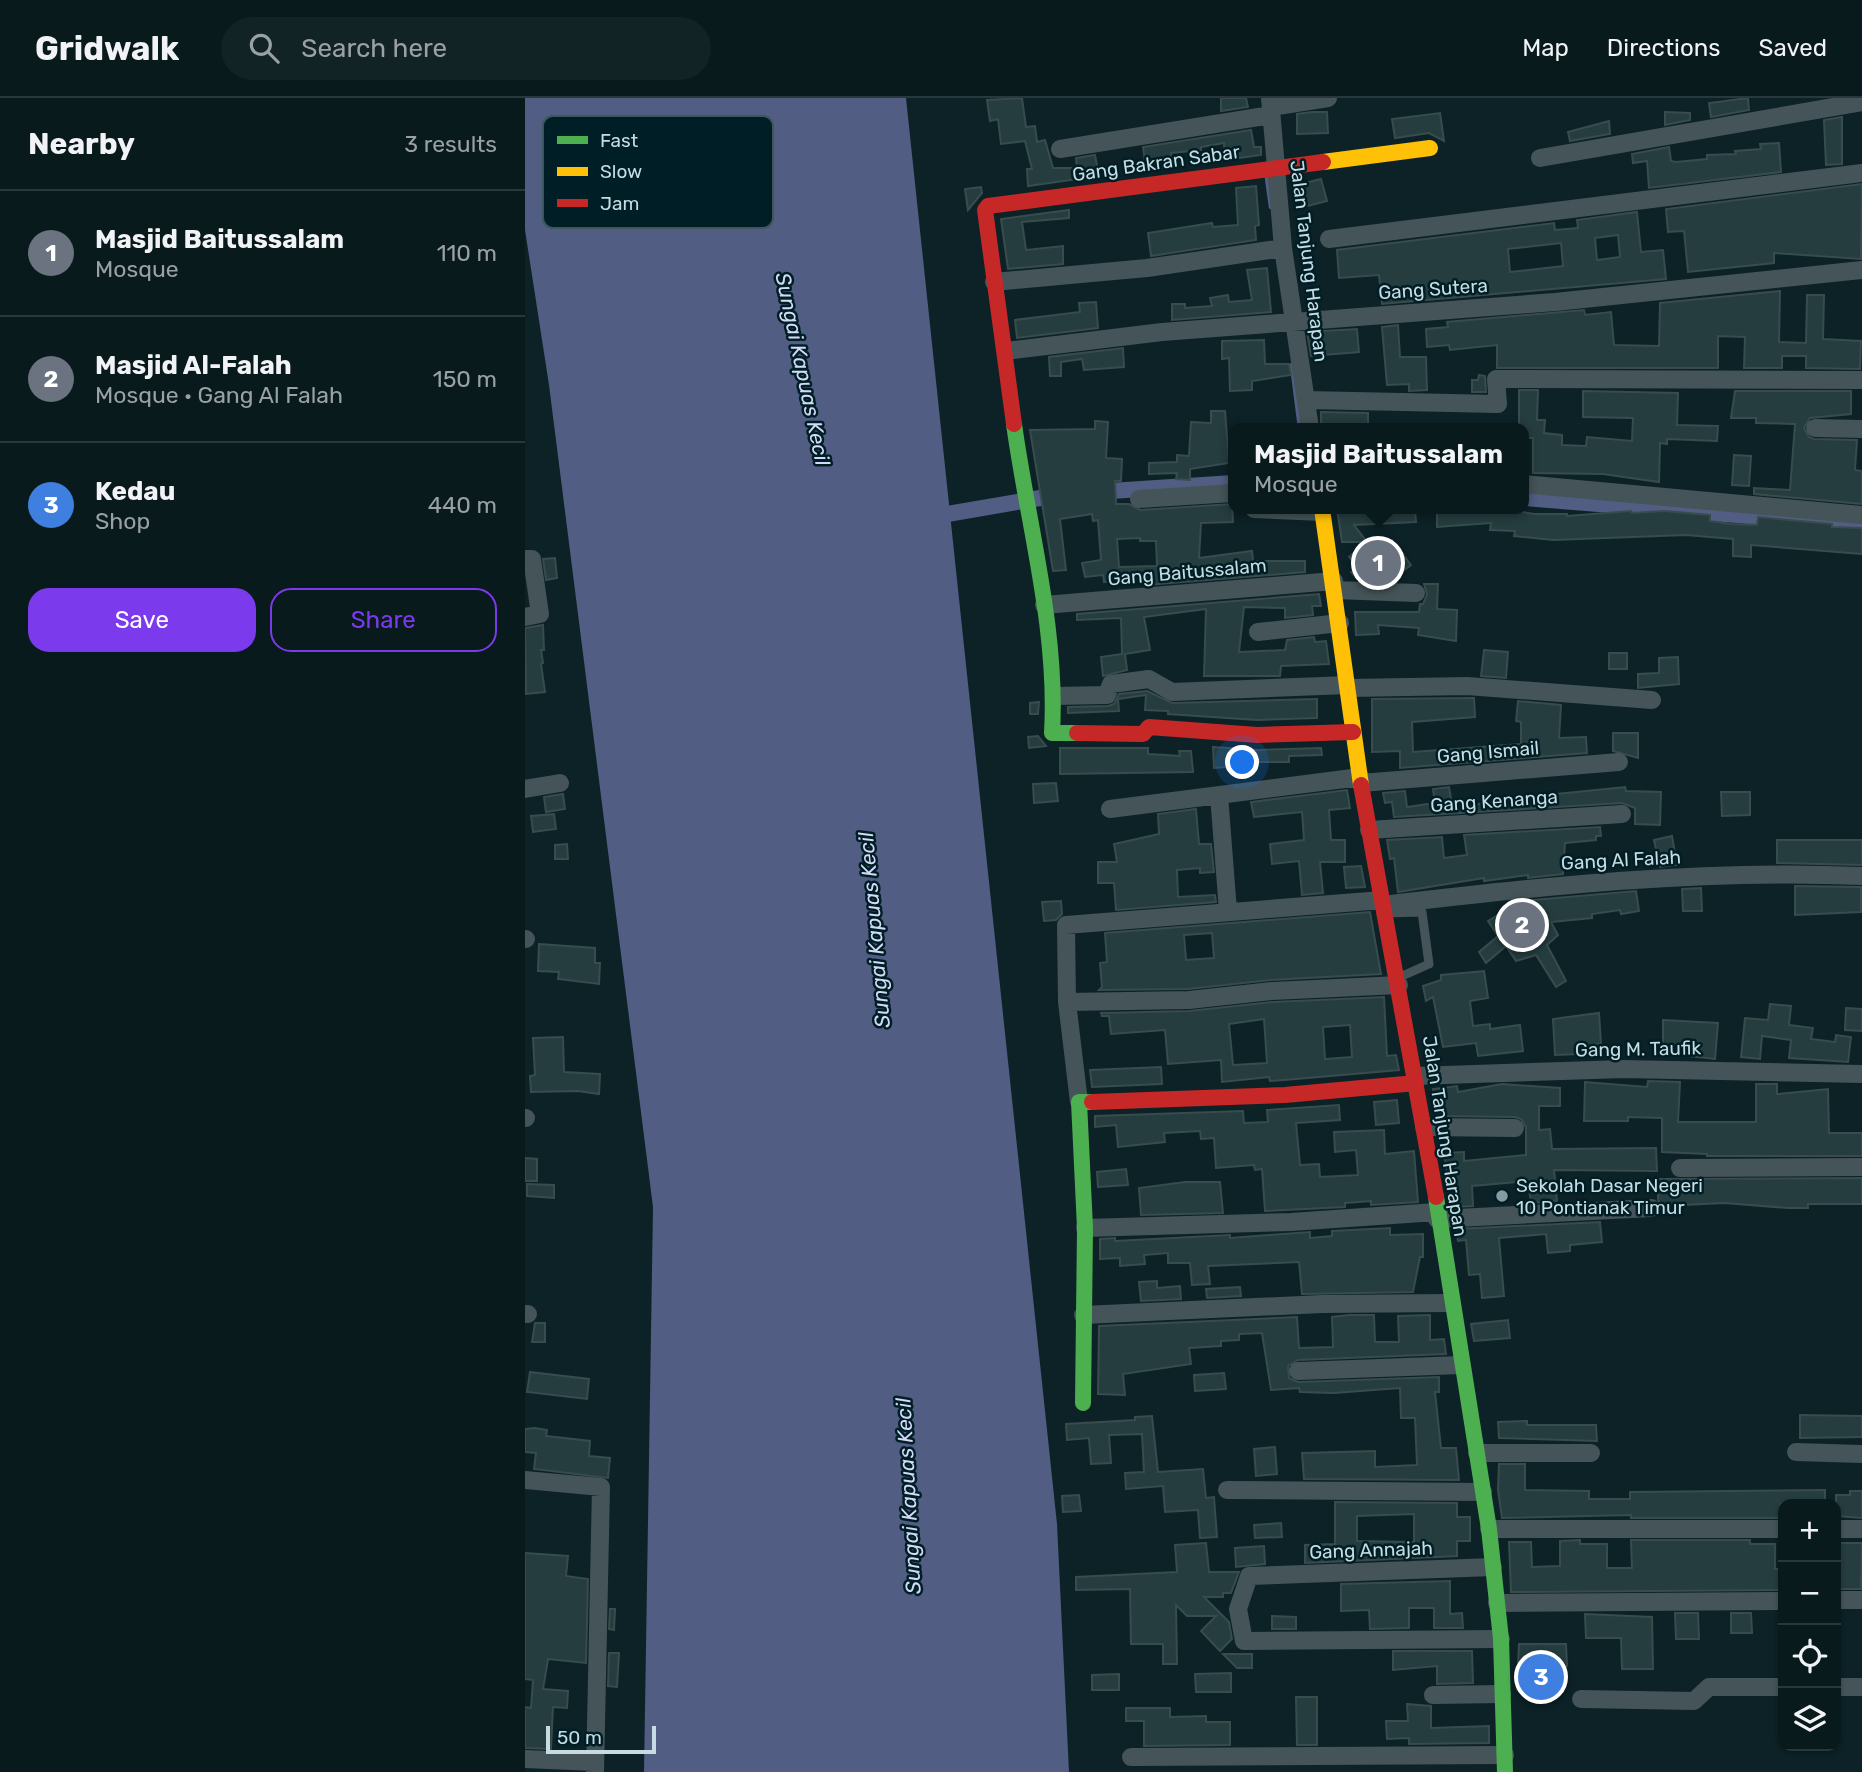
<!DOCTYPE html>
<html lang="en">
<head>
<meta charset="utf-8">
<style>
  body { margin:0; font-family:Rubik,sans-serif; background:#122326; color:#f1f3f6 }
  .controls { position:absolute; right:21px; bottom:21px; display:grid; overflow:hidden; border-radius:14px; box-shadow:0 2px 5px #0004 }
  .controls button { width:63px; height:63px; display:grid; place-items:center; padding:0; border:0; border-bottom:2px solid #29383b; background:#091a1d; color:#f1f3f6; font:35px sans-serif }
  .scale { position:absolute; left:21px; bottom:18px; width:110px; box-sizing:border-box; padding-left:7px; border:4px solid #c7dce2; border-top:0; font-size:19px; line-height:24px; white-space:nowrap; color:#c7dce2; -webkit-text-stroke:5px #001e26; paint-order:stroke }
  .you { position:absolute; left:718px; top:665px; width:24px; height:24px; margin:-18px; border:5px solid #fff; border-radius:50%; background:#1a73e8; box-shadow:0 0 0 10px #1a73e833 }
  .badge { display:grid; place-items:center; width:46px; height:46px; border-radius:50%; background:#7c3aed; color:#fff; font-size:23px; font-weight:700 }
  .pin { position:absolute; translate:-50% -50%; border:4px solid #fff; box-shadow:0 2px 7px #0006 }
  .popup { position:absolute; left:703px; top:325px; width:301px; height:91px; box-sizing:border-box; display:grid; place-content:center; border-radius:14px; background:#091a1d; filter:drop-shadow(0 2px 5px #0005); font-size:23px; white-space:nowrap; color:#99a1a4 }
  .popup b { font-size:26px; color:#f1f3f6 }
  .popup::after { content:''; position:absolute; left:50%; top:100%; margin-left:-14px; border:14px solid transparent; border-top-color:#091a1d }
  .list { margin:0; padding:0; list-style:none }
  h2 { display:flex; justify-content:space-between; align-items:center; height:91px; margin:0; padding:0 28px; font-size:30px }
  h2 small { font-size:23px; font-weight:400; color:#99a1a4 }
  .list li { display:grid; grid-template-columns:46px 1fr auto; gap:21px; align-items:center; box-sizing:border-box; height:126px; padding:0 28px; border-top:2px solid #29383b }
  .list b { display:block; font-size:26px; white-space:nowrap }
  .list p { margin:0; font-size:23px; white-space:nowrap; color:#99a1a4 }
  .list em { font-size:23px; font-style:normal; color:#99a1a4 }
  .actions { display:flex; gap:14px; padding:21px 28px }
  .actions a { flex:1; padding:16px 0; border:2px solid #7c3aed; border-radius:21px; text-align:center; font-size:24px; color:#7c3aed }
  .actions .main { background:#7c3aed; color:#fff }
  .icon { flex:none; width:38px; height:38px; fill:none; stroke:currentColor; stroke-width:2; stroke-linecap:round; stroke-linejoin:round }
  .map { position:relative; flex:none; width:1337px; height:1674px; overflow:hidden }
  header { display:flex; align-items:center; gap:42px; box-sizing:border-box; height:98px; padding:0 35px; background:#091a1d; border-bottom:2px solid #29383b }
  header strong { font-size:33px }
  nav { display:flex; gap:38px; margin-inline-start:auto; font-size:24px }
  .search { width:490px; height:63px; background:#122326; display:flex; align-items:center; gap:18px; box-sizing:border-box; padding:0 24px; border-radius:38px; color:#99a1a4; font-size:26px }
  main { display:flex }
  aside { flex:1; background:#091a1d }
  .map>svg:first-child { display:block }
  .water { fill:#515d82 }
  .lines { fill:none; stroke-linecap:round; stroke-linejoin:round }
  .stream { stroke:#515d82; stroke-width:4.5 }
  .canal { stroke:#515d82; stroke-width:16 }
  .building { fill:#253d3f; stroke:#384c4d; stroke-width:2; fill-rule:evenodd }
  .lane { stroke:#455458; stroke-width:9 }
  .street { stroke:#455458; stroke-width:18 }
  .fast { stroke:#4caf50; stroke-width:16 }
  .slow { stroke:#ffc107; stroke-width:16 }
  .jam { stroke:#c62828; stroke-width:16 }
  .poi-dot { fill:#869ba1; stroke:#001e26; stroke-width:2.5 }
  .labels { text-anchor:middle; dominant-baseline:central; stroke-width:5; stroke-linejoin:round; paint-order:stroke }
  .street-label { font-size:19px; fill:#c7dce2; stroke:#001e26 }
  .poi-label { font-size:19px; fill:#c7dce2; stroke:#001e26; text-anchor:start }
  .water-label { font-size:21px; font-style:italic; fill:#d3daf6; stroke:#001e26 }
  .key { fill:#001e26; stroke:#3c575e; stroke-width:2 }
  .key-label { font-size:19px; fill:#c7dce2 }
</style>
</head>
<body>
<header>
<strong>Gridwalk</strong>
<div class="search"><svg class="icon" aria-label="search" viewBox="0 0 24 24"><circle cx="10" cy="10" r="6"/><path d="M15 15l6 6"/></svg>Search here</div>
<nav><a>Map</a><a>Directions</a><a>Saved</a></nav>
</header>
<main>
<aside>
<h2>Nearby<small>3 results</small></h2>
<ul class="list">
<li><span class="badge" style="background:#6b7280">1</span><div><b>Masjid Baitussalam</b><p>Mosque</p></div><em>110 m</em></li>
<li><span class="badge" style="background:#6b7280">2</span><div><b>Masjid Al-Falah</b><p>Mosque · Gang Al Falah</p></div><em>150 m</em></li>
<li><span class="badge" style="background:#3f7fe0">3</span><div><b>Kedau</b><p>Shop</p></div><em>440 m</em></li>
</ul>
<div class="actions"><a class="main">Save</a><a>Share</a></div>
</aside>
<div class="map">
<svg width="1337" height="1674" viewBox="0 0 1337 1674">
  <rect width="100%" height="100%" fill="#0c2227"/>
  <path class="water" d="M0,0H381L532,1426L544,1674H119L128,1109L24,287L0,132Z"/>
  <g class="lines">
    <path class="stream" d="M742,80L746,109
      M767,267L775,330"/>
    <path class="canal" d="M570,394L708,385
      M998,400L1337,427
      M405,419L538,396"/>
  </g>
  <path class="building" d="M497,0L501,29L510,28L512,44L520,42L528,70H552L551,60L570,57L574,78L503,88L502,71H507L500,43L476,46L473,21L465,23L462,2Z
    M696,0H721L723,9L696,13Z
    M1223,0L1224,12L1186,19L1184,5Z
    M787,14H802L803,35L772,36V16Z
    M1140,14L1165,15V22L1140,27Z
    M915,15L919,43L904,35L870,40L867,21Z
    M1317,19V66L1301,67L1299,22Z
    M1084,23L1085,36L1045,43L1043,34Z
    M726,32L729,49H736V57L700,62L699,45L676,49V52L646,55V69L621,72L618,49Z
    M1254,45L1256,74L1124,90L1122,63L1108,65L1107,56L1144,49L1146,63L1151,64L1182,61V57L1211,56L1210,53L1236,51L1235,46Z
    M796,81L802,103L778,109L772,87Z
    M1337,86L1336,161L1249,155V165L1163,174L1159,133L1143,134L1141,111Z
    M731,88L734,127L730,128L731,142L626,158L623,135L687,125L688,129L713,127L711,90Z
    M456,89L457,95L443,112L440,91Z
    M544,112V120L497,124L501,152L538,148V166L483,171L476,121Z
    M1112,114L1116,154L1138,152L1141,181L857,206L854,177L814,180L812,152L1029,125L1030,132L1053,130L1052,122ZM1093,137L1095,159L1072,162L1070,140ZM1036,145L1038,168L985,174L983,151Z
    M742,170L746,214L647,222V206H660V210L687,208L685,200L703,197L704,204L727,202L722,172Z
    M1255,193L1254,244L1281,245L1282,197H1299L1298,241L1336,243L1335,271L1281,270V258H1257V270H1219L1220,239L1193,238V270H972V247L925,252L924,247L902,249L901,231L923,229L922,224L1059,212L1060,217L1086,214L1089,247L1134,248L1135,205Z
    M571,204L573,230L492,240L490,222L555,214L554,205Z
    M873,227L875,259H901L902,292L884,293V286L862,287L857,229Z
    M832,231L834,254L786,258L782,234Z
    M739,242L740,266H764L766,277L727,283V292L705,293L704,260L697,261V243Z
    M598,250L599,269L559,272L557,261L536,264V278H525L524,259Z
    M954,277L960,278L961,294H947V282H953Z
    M994,292H1013L1012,322H1020L1019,335L1037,337V347L1061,348L1062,339L1107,343L1108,320L1058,319V293L1153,295L1152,327L1193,328L1192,343L1142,341V346L1135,345L1134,384L1078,376L1008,375V340H998V330H994Z
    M1210,293H1326V316L1285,320L1279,330L1284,339L1289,341L1332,342L1330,372L1337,373V406L1229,396V390L1265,392L1270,326L1231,325V320H1206Z
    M686,313H700L704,365L665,371V382L651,381L652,375L624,376V365L652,364V357L664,358L666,324L686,325Z
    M796,314L843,315V330L796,328Z
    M570,323L583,324L581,360L597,361L596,383H590L591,406H604L615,412L707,406L708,424L676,425L674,460L727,453L728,463H780V474L622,487V480L579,484L578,477L560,479L557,465L576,462L573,422L568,423L567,416L535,421L541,472L528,473L505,332L570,331ZM615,440V443H631L632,468L594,469L592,441Z
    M1209,357L1226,358L1224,388L1207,387Z
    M812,411H890L891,424L829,427L842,444H817Z
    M912,411L987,412L1009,416H1042V418L1106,413L1107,415L1139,413L1185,417V423L1206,426L1232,427L1233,419L1307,426V429L1337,430V456L1226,447V459L1208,458V441L1161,437L1028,442L989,438L990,433L965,432L966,425L912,429Z
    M867,442L886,467L873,477L869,472L857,482L840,479L832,481L826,474L832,469L824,459L842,444L850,454Z
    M30,460L32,480L21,482L18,461Z
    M899,486H913L912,511L932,512L931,543L893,537L894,530L853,527L854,536L831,537L830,514H894L895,506H898L902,496Z
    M794,496L796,508H787L788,517L760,520V510L719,509L714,554L760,552L762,542L789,539L790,544L801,543L804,566L756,568L755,578H679L681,511L619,519L625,552L600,556L602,572L578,578L576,559L597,556L596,520L552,522V516Z
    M18,527L19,552H16L18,565L16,566L20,594L1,596L0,530Z
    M959,552L983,554L981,580L956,578Z
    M1084,555H1102V571H1084Z
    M1153,559L1154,586L1113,590V576L1134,575V560Z
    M622,593L647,605L792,601V620L732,622L643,616V613L620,612L621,597L593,601L594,613L543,615V609L583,608L589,606L594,596Z
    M949,600L950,619L887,624L888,654L996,646V624L991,623L993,603L1036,607L1034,640L1061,639L1062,655L875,670V653L847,654V601Z
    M514,604L513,616H505V605Z
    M1088,635H1113V660L1088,653Z
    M513,638L521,648L504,650L503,639Z
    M688,649L732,652L796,650L797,657L764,658V664H727V667L689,670Z
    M535,650H623V656L641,657L655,658L654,653H666L668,674L535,676Z
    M531,685L533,703L509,705L508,686Z
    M924,689L927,707L933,706L934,715L869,719L867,704L860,705L858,695L880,693L882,709L910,705L908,691Z
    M1100,689L1101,693L1136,694L1135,727L1110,726V710L1097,705L936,715V709L983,701Z
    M822,692L825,710L804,712L806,742H820V764H795L798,795L777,797L774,763L747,766L745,746L779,742L777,714L729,719L726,704Z
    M1196,694H1225V717L1197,718Z
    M38,696L40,711L21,714L19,699Z
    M671,711L674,746H686L689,774L675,775V770L652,772L653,799L690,797L691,804L591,812L589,785H573V764H592L589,746L634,736L633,716Z
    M29,716L31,731L8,734L6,718Z
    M1075,729L1076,738H1071V742L1040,745L1038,776L1003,780V777L959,783V780L873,794L869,760L865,761L862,742L917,739L919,760L942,757L939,737Z
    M1147,738L1152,767L1135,769L1129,742Z
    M1252,742H1337V767L1252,765Z
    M42,746L43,761H30V747Z
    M836,768L840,789L821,790L819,769Z
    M1270,788L1336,789V814L1270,817Z
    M1176,790L1177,813H1158L1157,791Z
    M1111,793L1114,813L1096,816L1095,812L1067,816V820L1026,824L1033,837L1022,847L1041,883L1031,889L1011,857L991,863L981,848L961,865L954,854L973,838L963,823L997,803Z
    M536,803L537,816L531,822L519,823L517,804Z
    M845,814L856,876L746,882L663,891L574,892L577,889L575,865L582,864L580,835ZM687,835L689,860L661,862L659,837Z
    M14,846L70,850V865H75L74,886L33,881L34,874L13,873Z
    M959,873L963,900L945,903L948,928L965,926V931L995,927L998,953L953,958L951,945L918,949L908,899L901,903L898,888L916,882V877Z
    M859,899L862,958L871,957L874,972L759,982L745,983L744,979L697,984L696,962L643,966L640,932L586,936L584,918H577L576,915L664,913L748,904ZM739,921L742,965L708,967L704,926ZM825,927L827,959L800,961L798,929Z
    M1245,906L1266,908L1264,927L1288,930L1286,941L1310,944L1311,937L1326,939L1323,964L1264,960L1266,942L1237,938L1235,961L1216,959L1220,920L1243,922Z
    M1321,910L1337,911V933L1320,932Z
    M1074,915L1076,946L1053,948L1054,956L1030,957L1028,921Z
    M1138,922L1193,925L1190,961L1165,958V954H1138Z
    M38,939L39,974L75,976L74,996L53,993L6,994L5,978L10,977L8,940Z
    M636,969L637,986L567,989L565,972Z
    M1123,983L1155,984L1153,1024H1231V986H1252V996L1303,991L1304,1035H1337V1058H1182V1056L1137,1054V1020L1103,1019V1023H1059L1060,984L1122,989Z
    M977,986L1035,990V1008H1014V1032L1025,1031L1027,1051L1131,1050L1132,1073L1029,1072L1032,1103L1006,1105L1003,1083L947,1088L948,1108L928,1109L919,1055L939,1054V1063L1001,1057V1029L996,1021L990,1019L913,1018L908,991L932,988L933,994Z
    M872,1002L874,1025L851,1027L849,1004Z
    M814,1007L815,1022L771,1025L775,1067L794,1066L795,1079L833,1077L831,1052L810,1054L809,1034L859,1032L860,1056L889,1053L893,1104L846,1107V1103L820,1105V1109L740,1113L737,1071L730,1072L729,1067L691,1070L689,1040L676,1041L675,1033L639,1035L640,1044L593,1049L591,1027L570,1029V1018L718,1013L719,1025L743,1024L742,1012Z
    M0,1060L12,1061V1083H0Z
    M601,1071L603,1087L573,1089L572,1074Z
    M1337,1080V1106H1283V1110H1263L1199,1105L1137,1108L1133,1102V1081Z
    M660,1084H695L698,1115L616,1117L614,1090Z
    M2,1086L29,1087V1100L2,1098Z
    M1075,1124L1077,1144L1045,1147V1153L1023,1155L1021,1136L974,1140L979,1198L957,1200L955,1176L944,1177L941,1142L933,1143L931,1131Z
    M865,1130V1137L898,1136V1159H895L888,1194L777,1196L774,1164L683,1168L685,1186L667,1187L665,1165H643V1155L619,1157L620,1166L595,1168V1160L575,1161V1141L590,1140V1143L705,1137V1140L785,1134V1140L807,1138V1133Z
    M632,1183V1190L655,1188L656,1201L616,1203L614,1184Z
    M715,1189L716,1198L682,1200L681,1191Z
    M824,1217H849L850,1244H874L873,1218L905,1217V1242L919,1241L921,1256L773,1262L763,1268L764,1280L773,1284L914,1279V1294H910L916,1350H931L934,1382L779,1381L777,1355L850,1353V1369L892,1367L890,1320H876L875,1290L809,1295L775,1294L774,1290L746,1292L737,1235L714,1236V1242L696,1243V1248L664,1250L666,1266L598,1276L600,1297L573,1296L574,1228L772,1219L774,1250L808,1249L807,1219Z
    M983,1222L985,1240L949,1243L946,1226Z
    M10,1225H20V1244H7Z
    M5,1274L64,1281L62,1301L2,1294Z
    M699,1275L701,1291L670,1293L669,1277Z
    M1275,1317L1337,1318V1339L1275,1340Z
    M627,1318L633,1374L678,1371L681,1400L689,1399L692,1439L675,1440L673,1412L640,1414L638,1388L601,1391L600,1375L619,1374L617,1336L584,1337L586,1365L566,1366L564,1340L542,1342L541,1326L610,1322V1319Z
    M1002,1323V1327H1071L1072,1343L974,1340L973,1324Z
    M10,1330L22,1332L21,1338L65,1343L64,1358L85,1360L83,1380L9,1371L11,1355L0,1354V1331Z
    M750,1349L752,1376L731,1378L729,1351Z
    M974,1366H1000V1392L1064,1393V1401H1105V1394L1300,1392V1406H1256L1257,1420H1106V1417L977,1420L973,1392Z
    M1325,1393H1337V1420L1311,1418V1397H1325Z
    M554,1397L556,1413L538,1414L537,1398Z
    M810,1404L932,1405V1419H945V1443H932V1458L780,1465V1447L810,1446ZM889,1416V1444L832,1443V1418Z
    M756,1425L757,1439L730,1440L729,1427Z
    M1055,1442V1446H1082V1470H1107L1106,1442H1225V1446H1250V1471H1258V1492L986,1494L984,1444H1006L1007,1469L1035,1468V1443Z
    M681,1445L684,1474H714L706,1495H698V1499H679L704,1524L707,1541L695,1553L676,1533L691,1518H662L651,1507L652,1566H638V1546H606L605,1491L551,1492V1479L652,1474L650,1447Z
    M1311,1445H1337L1336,1491H1311Z
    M739,1448L740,1466L711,1469L710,1450Z
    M0,1455L43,1458L41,1478L63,1481L61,1565L23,1561L18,1591L43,1593L42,1610L28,1609L26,1651L0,1650V1609L6,1610L8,1582L0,1581Z
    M925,1483V1516L937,1515L938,1530H909V1510H884V1530L845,1531L844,1512L816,1513V1486Z
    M85,1511H90L89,1532L84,1531Z
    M1150,1515H1173L1174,1541H1151Z
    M1206,1515H1226L1227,1535H1206Z
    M1060,1516L1127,1519L1128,1571H1097L1096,1540H1061Z
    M747,1518L771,1519V1531H747Z
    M994,1546H1041L1042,1568H1028L1029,1592H992Z
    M868,1553H947L948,1585L912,1586V1568L868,1572Z
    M84,1555H94L92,1589L83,1588Z
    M698,1556H727V1570H712Z
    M706,1575V1594H671L670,1576Z
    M594,1576V1592H567V1577Z
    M771,1599H792V1647H772Z
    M882,1606L906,1608V1630L964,1628V1645L884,1646V1640L862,1641L861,1623H883Z
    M601,1610H645V1619L681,1618V1624H705V1647L619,1648V1623H601Z"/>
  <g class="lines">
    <path class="lane" d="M861,815L897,814L904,866L875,879"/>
    <path class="street" d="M745,0L758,150L785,330
      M746,9L803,0
      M535,51L746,17
      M1015,60L1337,4
      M804,141L1337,75
      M469,184L622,170L758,150
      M481,253L637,234L1030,204L1337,172
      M781,302L973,306L971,281L1337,282
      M1290,330L1337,331
      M998,386L1337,417
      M614,401L708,395
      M729,411L797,414
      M0,461H7L15,516L0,519
      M810,492L891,495
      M519,507L809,483
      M733,534L815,525
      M824,590L942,588L1127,602
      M529,598L582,597L586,586L624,581L647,594L823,587
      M836,685L1094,664
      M0,691L35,685
      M694,697L703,813
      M585,711L835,679
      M844,732L1097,716
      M858,807C1017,788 1177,771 1337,778
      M0,841H1
      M542,904L664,902L747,893L874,887
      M890,978L1099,971L1337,976
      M554,1004L542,904L541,827L857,802
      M0,1020H1
      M899,1029L990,1030
      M1155,1070L1337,1069
      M912,1121L1126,1110
      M560,1130L766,1124L911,1114
      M0,1216H3
      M558,1217L797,1206L926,1205
      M773,1273L936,1267
      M1271,1354L1337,1356
      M952,1355H1066
      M0,1382L76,1389L70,1674
      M702,1392L958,1394
      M964,1431H1258
      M1311,1431H1337
      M968,1469L724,1478L713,1511L719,1543L976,1541
      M1311,1502H1337
      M972,1505L1258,1503
      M1311,1589H1337
      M908,1597L977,1596
      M1056,1601L1169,1603L1184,1589H1258
      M606,1659L980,1657
      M0,1661L70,1664"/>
    <path class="fast" d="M489,326C503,428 533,531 527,635H552
      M911,1099L964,1431L976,1541L980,1674
      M558,1305L560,1130L554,1004H567"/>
    <path class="slow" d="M798,64L905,50
      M797,411L836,687"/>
    <path class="jam" d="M489,326L460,112L463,108L798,64
      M552,635L618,636L624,629L732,637L828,634
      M836,687L911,1099
      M567,1004L760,997L891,985"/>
  </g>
  <circle class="poi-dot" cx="977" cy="1098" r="7"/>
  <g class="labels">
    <g class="street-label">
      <text transform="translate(631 65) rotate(-8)">Gang Bakran Sabar</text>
      <text transform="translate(784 163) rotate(83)">Jalan Tanjung Harapan</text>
      <text transform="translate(908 191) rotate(-4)">Gang Sutera</text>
      <text transform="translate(662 474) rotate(-5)">Gang Baitussalam</text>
      <text transform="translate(963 654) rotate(-5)">Gang Ismail</text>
      <text transform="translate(969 703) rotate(-4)">Gang Kenanga</text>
      <text transform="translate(1096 762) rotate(-3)">Gang Al Falah</text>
      <text transform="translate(1113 951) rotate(-1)">Gang M. Taufik</text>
      <text transform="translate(920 1038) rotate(81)">Jalan Tanjung Harapan</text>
      <text transform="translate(846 1452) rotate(-2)">Gang Annajah</text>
    </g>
    <g class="poi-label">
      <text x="991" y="1087">Sekolah Dasar Negeri<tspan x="991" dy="22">10 Pontianak Timur</tspan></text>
    </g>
    <g class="water-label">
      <text transform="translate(278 271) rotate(78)">Sungai Kapuas Kecil</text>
      <text transform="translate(349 832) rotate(-95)">Sungai Kapuas Kecil</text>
      <text transform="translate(383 1398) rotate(-93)">Sungai Kapuas Kecil</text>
    </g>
  </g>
  <rect x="18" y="18" width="230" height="112" rx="10" class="key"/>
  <rect x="32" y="38" width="31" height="8" fill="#4caf50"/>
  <rect x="32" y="69" width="31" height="9" fill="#ffc107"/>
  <rect x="32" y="101" width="31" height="8" fill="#c62828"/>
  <g class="key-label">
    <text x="75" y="49">Fast</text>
    <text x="75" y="80">Slow</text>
    <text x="75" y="112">Jam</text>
  </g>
</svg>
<div class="controls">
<button>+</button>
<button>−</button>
<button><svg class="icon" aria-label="locate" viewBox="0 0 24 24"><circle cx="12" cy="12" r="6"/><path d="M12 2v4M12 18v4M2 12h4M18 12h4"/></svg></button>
<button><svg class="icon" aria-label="layers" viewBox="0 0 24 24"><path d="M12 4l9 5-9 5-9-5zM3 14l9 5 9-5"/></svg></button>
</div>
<div class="scale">50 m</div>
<div class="you"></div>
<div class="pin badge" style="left:853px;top:465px;background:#6b7280">1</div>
<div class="popup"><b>Masjid Baitussalam</b>Mosque</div>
<div class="pin badge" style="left:997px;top:827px;background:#6b7280">2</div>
<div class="pin badge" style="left:1016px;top:1579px;background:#3f7fe0">3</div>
</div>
</main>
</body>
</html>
